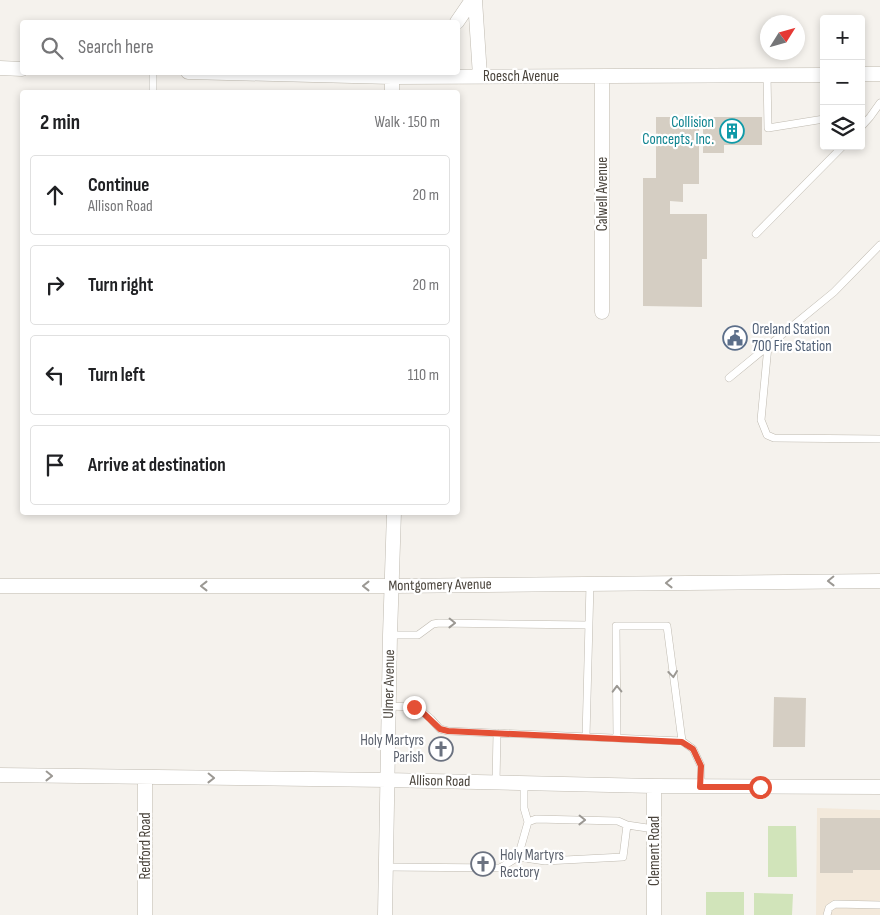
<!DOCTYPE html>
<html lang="en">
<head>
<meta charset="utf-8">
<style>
  body { margin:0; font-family:"Sofia Sans Condensed",sans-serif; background:#f2f2f2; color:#202124 }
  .controls { position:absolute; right:15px; top:15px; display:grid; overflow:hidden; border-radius:5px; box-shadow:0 2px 8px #0003 }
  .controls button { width:45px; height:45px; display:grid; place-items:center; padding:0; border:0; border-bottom:1px solid #e0e0e0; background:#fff; color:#202124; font:25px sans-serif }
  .compass { position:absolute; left:760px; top:15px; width:45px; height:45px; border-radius:50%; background:#fff; box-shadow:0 2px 8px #0003; rotate:53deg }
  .stop { position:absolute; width:15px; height:15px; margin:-11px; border:4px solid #e45035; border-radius:50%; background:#fff }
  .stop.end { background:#e45035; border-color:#fff; box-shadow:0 1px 5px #0008 }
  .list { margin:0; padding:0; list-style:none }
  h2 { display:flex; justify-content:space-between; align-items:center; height:65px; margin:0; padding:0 20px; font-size:21px }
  h2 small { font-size:16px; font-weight:400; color:#757577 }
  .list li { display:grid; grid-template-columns:32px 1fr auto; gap:15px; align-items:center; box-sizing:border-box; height:80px; margin:0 10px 10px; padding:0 10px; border:1px solid #e0e0e0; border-radius:5px }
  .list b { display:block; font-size:19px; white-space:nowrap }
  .list p { margin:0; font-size:16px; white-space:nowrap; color:#757577 }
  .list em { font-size:16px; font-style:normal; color:#757577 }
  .icon { flex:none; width:28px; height:28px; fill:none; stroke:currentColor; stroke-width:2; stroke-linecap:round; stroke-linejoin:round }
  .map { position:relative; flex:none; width:880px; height:915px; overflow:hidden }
  .search { position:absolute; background:#fff; box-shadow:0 2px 8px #0003; left:20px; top:20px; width:440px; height:55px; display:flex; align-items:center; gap:12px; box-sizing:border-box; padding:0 18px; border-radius:5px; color:#757577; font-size:19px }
  .panel { position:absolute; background:#fff; box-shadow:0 2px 8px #0003; left:20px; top:90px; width:440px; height:425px; border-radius:5px }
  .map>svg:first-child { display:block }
  .commercial { fill:#f3e9db }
  .green { fill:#d1e4ba }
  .building { fill:#d5cec3 }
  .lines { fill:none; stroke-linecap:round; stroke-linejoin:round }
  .service-casing { stroke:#bfbab0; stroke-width:8 }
  .minor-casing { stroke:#bfbab0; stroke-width:15 }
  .service { stroke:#fff; stroke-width:7 }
  .minor { stroke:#fff; stroke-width:14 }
  .oneway { stroke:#9b9893 }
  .route { stroke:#e45035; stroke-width:6 }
  .labels { text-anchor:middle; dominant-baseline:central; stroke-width:4.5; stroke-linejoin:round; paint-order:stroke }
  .street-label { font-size:15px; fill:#49433b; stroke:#fff }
  .culture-label { font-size:15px; fill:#0d838f; stroke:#fff; text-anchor:end }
  .service-label { font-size:15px; fill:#4e5e75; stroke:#fff; text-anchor:start }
  .worship-label { font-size:15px; fill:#5b616d; stroke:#fff; text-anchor:end }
</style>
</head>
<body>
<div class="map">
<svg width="880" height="915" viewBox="0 0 880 915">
  <rect width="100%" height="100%" fill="#f5f2ed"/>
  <path class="commercial" d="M817,808L880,810V915H816Z"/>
  <path class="green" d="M768,826H796L797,877H768Z
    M706,892H744V915H706Z
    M754,893L793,894L792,915H754Z"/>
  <path class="building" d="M656,117H699V184H683V202L670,201V214H707V259H702V307L643,306V178H656Z
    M703,117H762V145H724V153H703Z
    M774,697L806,698L805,747H773Z
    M820,818H880V870H853V873H820Z"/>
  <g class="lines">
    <g class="service-casing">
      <path id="service" d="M767,75L768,128L824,119
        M153,92V72
        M861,127L870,117L880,103
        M756,234L843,146
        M768,346L761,420L767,435L774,438L880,439
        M729,378L834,292L880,245
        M390,635H418L433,624L439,623L588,625
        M388,706L414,707L418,708L431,719L440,729L448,731L682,741L693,749L701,766V787
        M586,737L590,584
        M617,738L616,626H667L682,741
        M496,783L497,733
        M524,783V808L528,822
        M518,857L545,861L623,857L627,825
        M386,867L500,868L518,857L528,822L536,819L618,821L627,825L654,829
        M827,915L829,908L835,904L880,905"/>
    </g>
    <g class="minor-casing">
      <path id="minor" d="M475,0L480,76
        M457,22L472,0
        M0,68L22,69
        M188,72L392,77L824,75
        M861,74H880
        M392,92V77L399,74
        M602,312V77
        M0,586H391L880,581
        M0,775L387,780L654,786L880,787
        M654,786V915
        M145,915V777
        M385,915L390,635L394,512"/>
    </g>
    <use href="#service" class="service"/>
    <use href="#minor" class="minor"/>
  </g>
  <defs><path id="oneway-chevron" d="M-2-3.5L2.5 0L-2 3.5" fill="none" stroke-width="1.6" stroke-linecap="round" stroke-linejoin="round" transform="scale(1.25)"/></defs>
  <g class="oneway">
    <use href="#oneway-chevron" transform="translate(831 581) rotate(179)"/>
    <use href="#oneway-chevron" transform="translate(669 583) rotate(179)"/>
    <use href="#oneway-chevron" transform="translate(204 586) rotate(-180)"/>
    <use href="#oneway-chevron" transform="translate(366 586) rotate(-180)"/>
    <use href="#oneway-chevron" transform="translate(452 623) rotate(1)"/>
    <use href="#oneway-chevron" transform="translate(673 674) rotate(83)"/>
    <use href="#oneway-chevron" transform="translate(617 689) rotate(-91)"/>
    <use href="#oneway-chevron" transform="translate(49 776) rotate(1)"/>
    <use href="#oneway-chevron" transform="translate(211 778) rotate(1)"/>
    <use href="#oneway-chevron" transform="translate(582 820) rotate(1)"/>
  </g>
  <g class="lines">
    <path class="route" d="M414,707L418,708L440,729L448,731L682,742L693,749L701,766L700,787H760"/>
  </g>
  <defs>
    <g id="building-ring" transform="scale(1.25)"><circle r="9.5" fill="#fff" stroke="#0f9aa8" stroke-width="1.5"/><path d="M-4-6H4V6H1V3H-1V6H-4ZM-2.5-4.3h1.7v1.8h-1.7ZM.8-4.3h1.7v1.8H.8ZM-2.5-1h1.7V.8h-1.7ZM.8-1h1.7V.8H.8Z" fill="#0f9aa8"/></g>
    <g id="civic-ring" transform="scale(1.25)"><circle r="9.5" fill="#fff" stroke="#5c6f8a" stroke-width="1.5"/><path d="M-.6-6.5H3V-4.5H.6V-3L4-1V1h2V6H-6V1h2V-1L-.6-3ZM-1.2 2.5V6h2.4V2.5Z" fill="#5c6f8a"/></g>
    <g id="church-ring" transform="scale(1.25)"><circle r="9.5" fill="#fff" stroke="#6b7280" stroke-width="1.5"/><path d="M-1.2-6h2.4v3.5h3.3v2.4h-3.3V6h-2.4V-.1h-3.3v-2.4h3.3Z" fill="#6b7280"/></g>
  </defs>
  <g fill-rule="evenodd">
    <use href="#building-ring" x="732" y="131"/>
    <use href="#civic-ring" x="735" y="338"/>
    <use href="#church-ring" x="441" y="749"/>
    <use href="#church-ring" x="483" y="864"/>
  </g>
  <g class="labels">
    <g class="street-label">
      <text x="521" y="76">Roesch Avenue</text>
      <text transform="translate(602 194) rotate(-90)">Calwell Avenue</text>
      <text transform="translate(440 585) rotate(-1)">Montgomery Avenue</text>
      <text transform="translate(389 684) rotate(-89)">Ulmer Avenue</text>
      <text transform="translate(440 781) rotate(1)">Allison Road</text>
      <text transform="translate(145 846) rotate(-90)">Redford Road</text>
      <text transform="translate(654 851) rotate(-90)">Clement Road</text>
    </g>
    <g class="culture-label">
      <text x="714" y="122">Collision<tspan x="714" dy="17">Concepts, Inc.</tspan></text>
    </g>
    <g class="service-label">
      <text x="752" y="329">Oreland Station<tspan x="752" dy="17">700 Fire Station</tspan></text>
    </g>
    <g class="worship-label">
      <text x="424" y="740">Holy Martyrs<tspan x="424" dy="17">Parish</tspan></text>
      <text x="500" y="855" text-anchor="start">Holy Martyrs<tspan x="500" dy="17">Rectory</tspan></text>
    </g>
  </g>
</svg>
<div class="controls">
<button>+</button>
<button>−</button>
<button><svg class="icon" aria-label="layers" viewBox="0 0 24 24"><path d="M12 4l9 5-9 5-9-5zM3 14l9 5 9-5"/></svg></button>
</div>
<svg class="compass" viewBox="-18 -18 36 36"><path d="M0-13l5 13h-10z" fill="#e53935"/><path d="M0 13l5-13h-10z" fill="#757577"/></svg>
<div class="stop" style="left:760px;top:787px"></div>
<div class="stop end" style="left:414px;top:707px"></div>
<div class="search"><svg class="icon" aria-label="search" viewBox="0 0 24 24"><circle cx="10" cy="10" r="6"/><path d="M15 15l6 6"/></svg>Search here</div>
<section class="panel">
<h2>2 min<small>Walk · 150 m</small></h2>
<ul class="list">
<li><svg class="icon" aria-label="ahead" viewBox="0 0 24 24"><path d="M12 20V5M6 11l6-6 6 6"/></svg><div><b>Continue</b><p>Allison Road</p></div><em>20 m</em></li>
<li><svg class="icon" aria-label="right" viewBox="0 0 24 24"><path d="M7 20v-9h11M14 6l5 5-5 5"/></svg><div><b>Turn right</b></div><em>20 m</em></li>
<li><svg class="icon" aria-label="left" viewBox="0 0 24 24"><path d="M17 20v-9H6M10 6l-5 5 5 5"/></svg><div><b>Turn left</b></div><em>110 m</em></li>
<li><svg class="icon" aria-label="arrive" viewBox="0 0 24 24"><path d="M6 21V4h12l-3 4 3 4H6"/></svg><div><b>Arrive at destination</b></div></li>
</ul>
</section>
</div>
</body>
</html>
